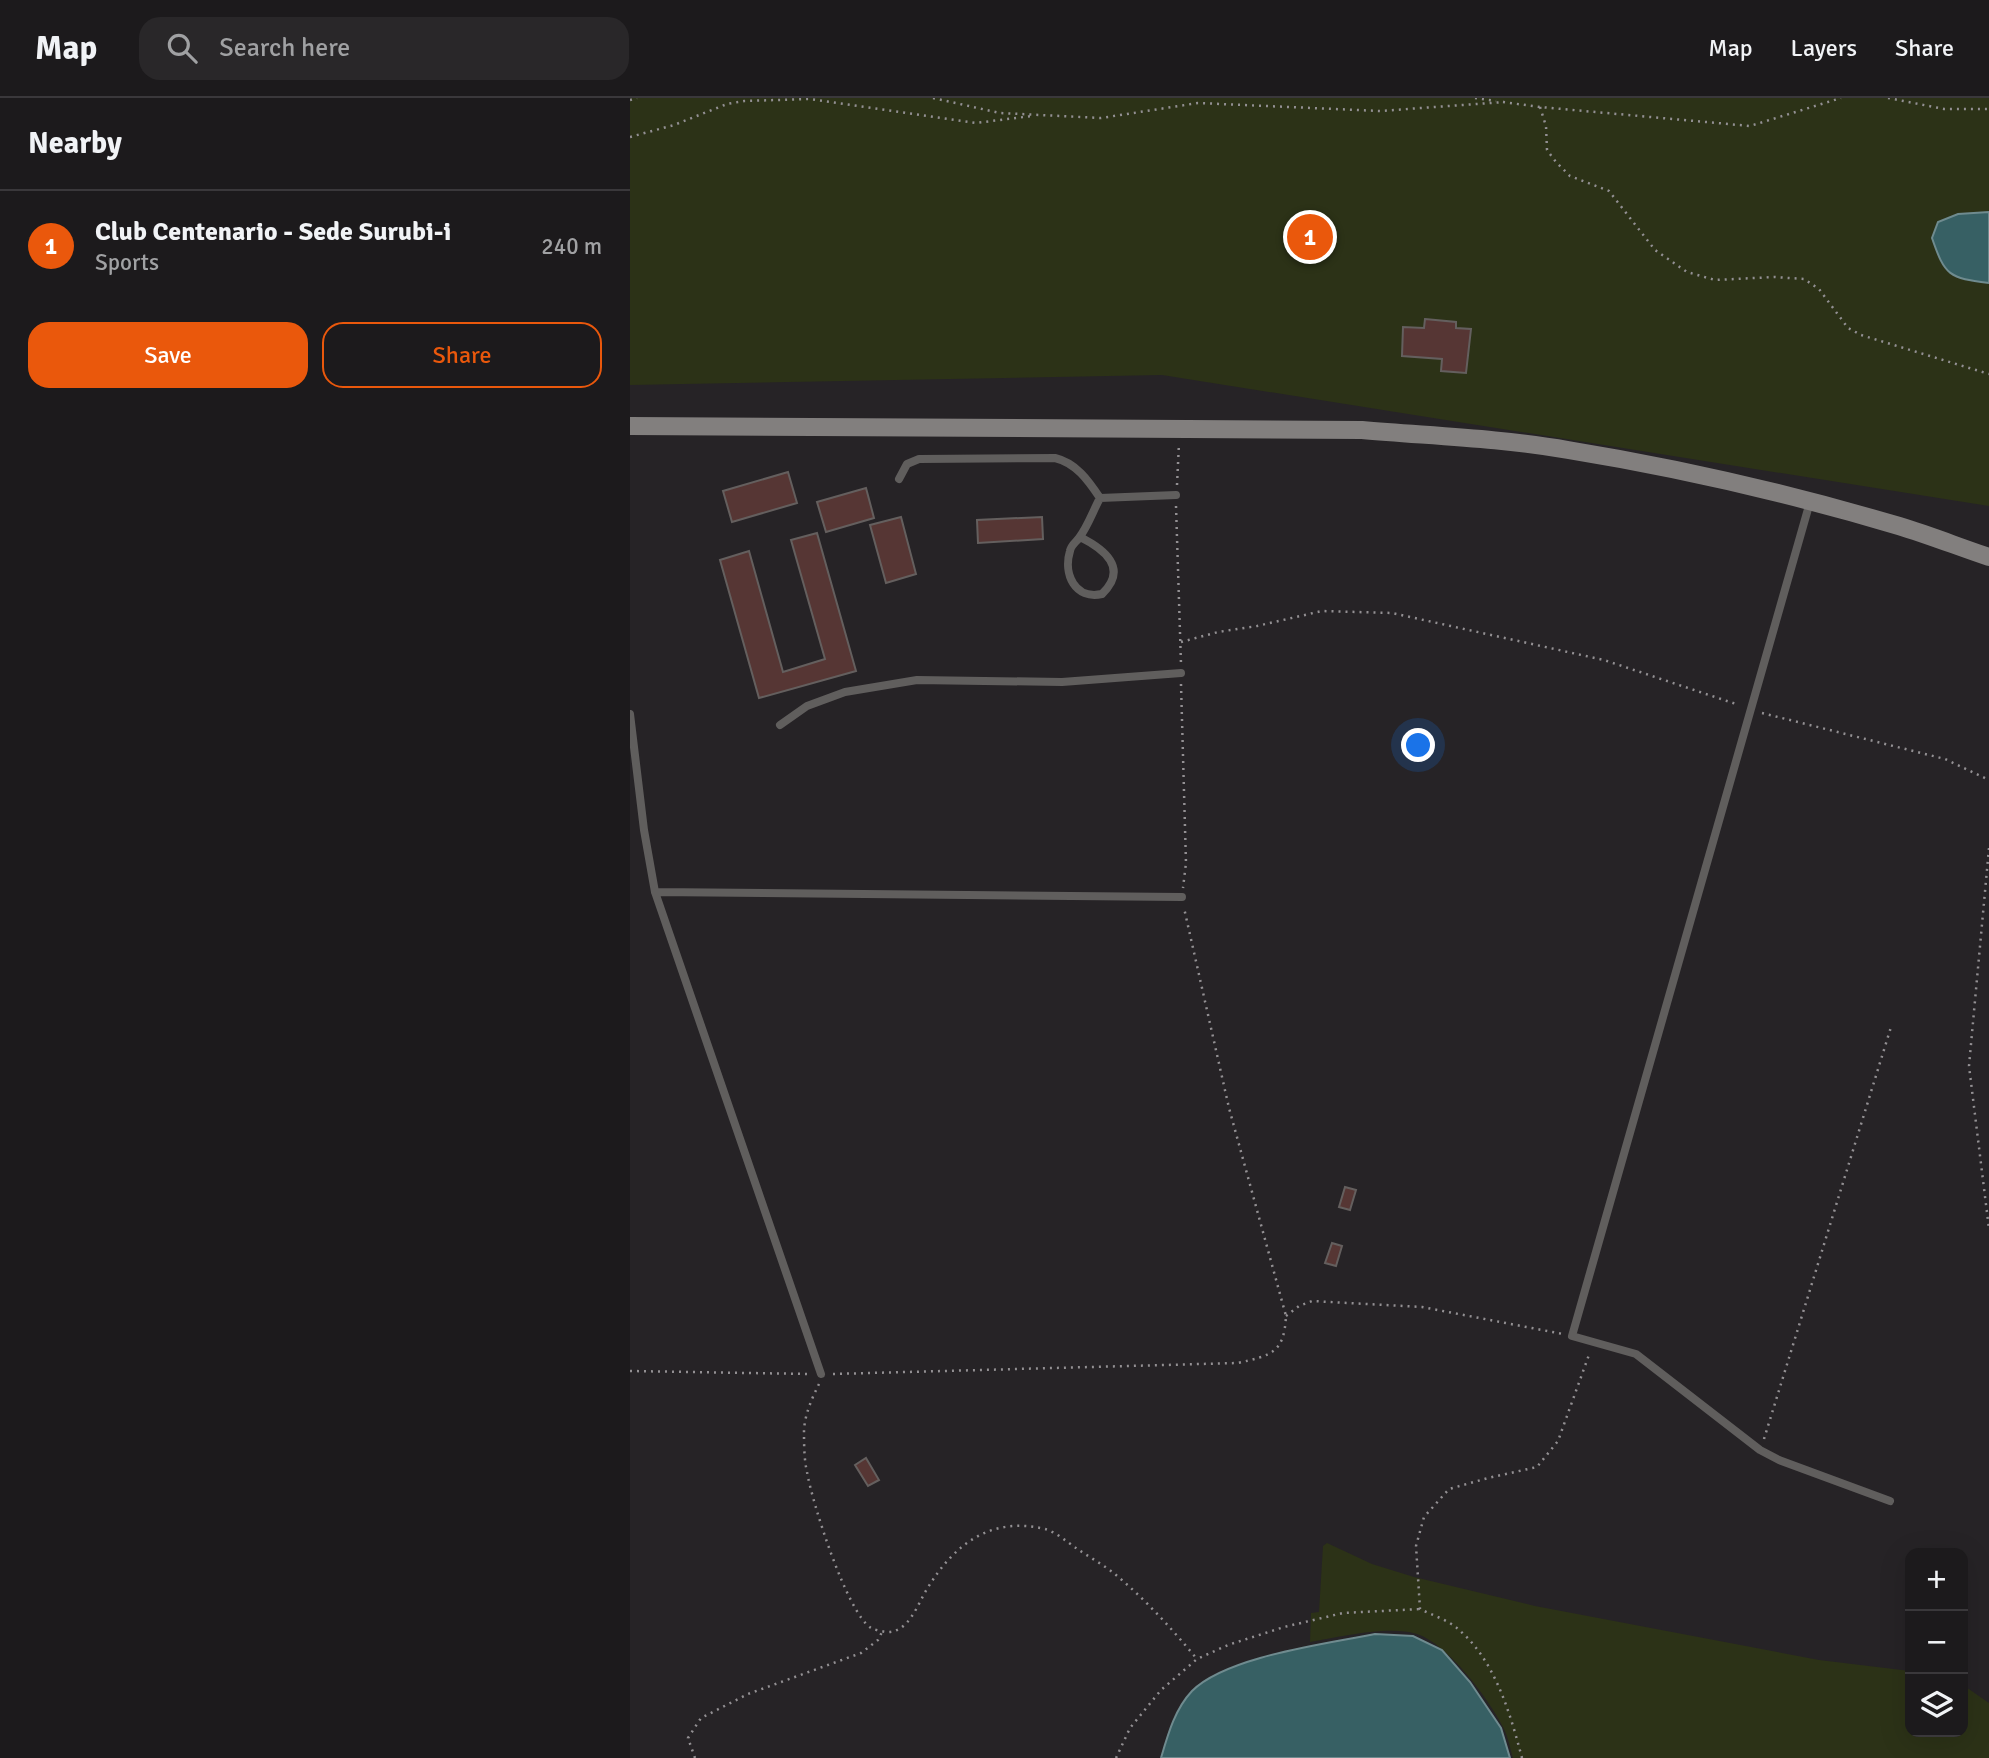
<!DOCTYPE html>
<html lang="en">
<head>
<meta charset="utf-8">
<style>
  body { margin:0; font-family:Signika,sans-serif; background:#292729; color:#f1f3f6 }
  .controls { position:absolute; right:21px; bottom:21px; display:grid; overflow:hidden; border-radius:14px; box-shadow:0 7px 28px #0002 }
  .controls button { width:63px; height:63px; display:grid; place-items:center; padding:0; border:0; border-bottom:2px solid #3a383b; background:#1c1a1c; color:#f1f3f6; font:35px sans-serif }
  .you { position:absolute; left:789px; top:648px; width:24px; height:24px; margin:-18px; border:5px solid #fff; border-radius:50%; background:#1a73e8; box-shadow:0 0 0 10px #1a73e833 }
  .badge { display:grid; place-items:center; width:46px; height:46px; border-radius:50%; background:#ea580c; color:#fff; font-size:23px; font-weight:700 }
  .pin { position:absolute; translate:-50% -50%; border:4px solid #fff; box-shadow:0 2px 7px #0006 }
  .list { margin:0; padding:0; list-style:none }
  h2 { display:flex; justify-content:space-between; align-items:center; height:91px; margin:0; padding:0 28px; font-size:30px }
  h2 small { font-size:23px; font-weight:400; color:#a0a1a3 }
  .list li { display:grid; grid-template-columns:46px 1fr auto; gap:21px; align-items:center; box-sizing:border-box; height:112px; padding:0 28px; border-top:2px solid #3a383b }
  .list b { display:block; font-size:26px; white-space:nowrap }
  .list p { margin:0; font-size:23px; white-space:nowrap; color:#a0a1a3 }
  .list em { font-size:23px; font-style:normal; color:#a0a1a3 }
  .actions { display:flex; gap:14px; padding:21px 28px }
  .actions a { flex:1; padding:16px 0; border:2px solid #ea580c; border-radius:21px; text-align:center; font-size:24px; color:#ea580c }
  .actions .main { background:#ea580c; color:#fff }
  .icon { flex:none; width:38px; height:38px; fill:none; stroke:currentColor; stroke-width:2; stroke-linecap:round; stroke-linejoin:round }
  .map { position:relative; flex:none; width:1359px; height:1660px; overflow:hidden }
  header { display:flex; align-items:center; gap:42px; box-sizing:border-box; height:98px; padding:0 35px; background:#1c1a1c; border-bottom:2px solid #3a383b }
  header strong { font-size:33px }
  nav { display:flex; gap:38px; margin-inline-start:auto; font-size:24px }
  .search { width:490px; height:63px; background:#292729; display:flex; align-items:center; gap:18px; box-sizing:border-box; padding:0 24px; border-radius:21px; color:#a0a1a3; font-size:26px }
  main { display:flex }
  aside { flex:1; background:#1c1a1c }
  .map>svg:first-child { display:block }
  .green { fill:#2c3217 }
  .water { fill:#376064; stroke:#6f8b8f; stroke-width:2 }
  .building { fill:#563634; stroke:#645f5e; stroke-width:2 }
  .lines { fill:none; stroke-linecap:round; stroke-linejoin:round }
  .path { stroke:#939093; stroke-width:2.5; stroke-dasharray:2 5; stroke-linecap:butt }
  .lane { stroke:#605e5d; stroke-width:8 }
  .secondary { stroke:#827f7e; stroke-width:18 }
</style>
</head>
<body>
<header>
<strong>Map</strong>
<div class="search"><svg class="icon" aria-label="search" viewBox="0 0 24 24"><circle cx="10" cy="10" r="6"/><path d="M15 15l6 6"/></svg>Search here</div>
<nav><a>Map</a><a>Layers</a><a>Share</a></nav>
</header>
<main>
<aside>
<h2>Nearby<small></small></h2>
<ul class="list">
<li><span class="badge">1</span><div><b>Club Centenario - Sede Surubi-i</b><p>Sports</p></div><em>240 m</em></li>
</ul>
<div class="actions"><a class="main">Save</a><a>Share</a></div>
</aside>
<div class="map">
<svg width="1359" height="1660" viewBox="0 0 1359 1660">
  <rect width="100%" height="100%" fill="#262326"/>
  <path class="green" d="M0,0H1359V408L532,277L0,287Z
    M697,1445L742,1466L784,1479L905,1508L1189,1562L1280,1573V1634H1333V1587L1359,1605V1660H883C880,1650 878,1638 873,1629C858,1600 818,1546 787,1536C759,1527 709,1539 680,1544L681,1515L689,1514L693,1448Z"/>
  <path class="water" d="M1359,114V185C1319,180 1315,178 1302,140L1308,124L1328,116Z
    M745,1536L783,1538L812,1552L840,1584L871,1630L880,1660H531C538,1636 545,1611 562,1593C597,1558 697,1546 745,1536Z"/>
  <path class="building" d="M795,221L826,224V230L841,231L836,275L811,273L812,261L772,258L773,229L794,230Z
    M158,374L167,405L102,424L93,393Z
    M236,390L244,420L196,434L187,404Z
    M271,419L286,476L256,485L240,427Z
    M412,419L413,441L348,445L347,422Z
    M187,435L226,573L129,600L90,462L119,453L153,574L195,561L161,442Z
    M715,1089L726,1092L720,1112L709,1109Z
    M702,1145L712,1148L706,1168L695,1165Z
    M236,1360L249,1382L238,1388L225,1367Z"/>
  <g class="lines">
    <path class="path" d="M303,0L370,15L471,20L568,5L750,13L874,4
      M845,0L866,3
      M1258,0L1314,11H1359
      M0,2L7,0
      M873,4L910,9L1120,28L1211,0
      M910,9L916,28L917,52L926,64L940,78L979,93L1025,152L1057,174L1085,182L1144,179L1174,181L1189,191L1218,230L1231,237L1359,276
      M0,39L44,27L97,6L114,3L180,1L346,25L402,18
      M547,387L549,345
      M546,408L551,566
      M551,544L588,534L627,528L692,513L762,515L974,562L1109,607
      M551,586L556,765L553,790
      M1132,615L1315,661L1359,682
      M1359,750L1339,968L1359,1131
      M656,1218L669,1208L682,1203L792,1209L933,1236
      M0,1273L179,1276
      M203,1276L608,1265C641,1257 654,1256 656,1218L599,1010L554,810
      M189,1286C182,1300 175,1316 174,1332C174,1345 174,1361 177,1374C182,1404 217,1515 241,1530C245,1532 251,1533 256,1534C279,1535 287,1507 297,1491C324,1446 361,1418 415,1431C426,1434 437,1444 446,1450C459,1459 474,1467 486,1477C516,1502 542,1531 567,1561
      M1134,1341L1261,929
      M65,1660L58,1640L71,1620L118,1596L231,1555L248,1542L252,1534
      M486,1660L500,1630L531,1592L567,1561L598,1547L654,1529L713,1515L790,1511
      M892,1660C880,1615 865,1562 828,1531C818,1522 802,1517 790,1511L786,1448L794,1419L819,1391L858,1380L907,1369L928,1343L960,1254"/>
    <path class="lane" d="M269,381L277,366L289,361L425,360C446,365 458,382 470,400
      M1180,404L942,1238L1006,1256L1130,1352L1149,1362L1260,1403
      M450,439C474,451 499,470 472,496C445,502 433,476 440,453C441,447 446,444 449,440C458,428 463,413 470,400L546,397
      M0,616L14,732L25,794L191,1276
      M150,627L177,608L215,594L287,582L432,584L551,575
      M25,794L552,799"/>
    <path class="secondary" d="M0,328L732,332C800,338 870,340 938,352C1049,370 1161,396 1269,428C1299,437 1329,449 1359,459"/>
  </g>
</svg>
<div class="controls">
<button>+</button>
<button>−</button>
<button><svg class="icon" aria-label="layers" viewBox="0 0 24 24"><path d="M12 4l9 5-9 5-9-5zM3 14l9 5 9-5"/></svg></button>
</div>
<div class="you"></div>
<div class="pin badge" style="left:680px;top:139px">1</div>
</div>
</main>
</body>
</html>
